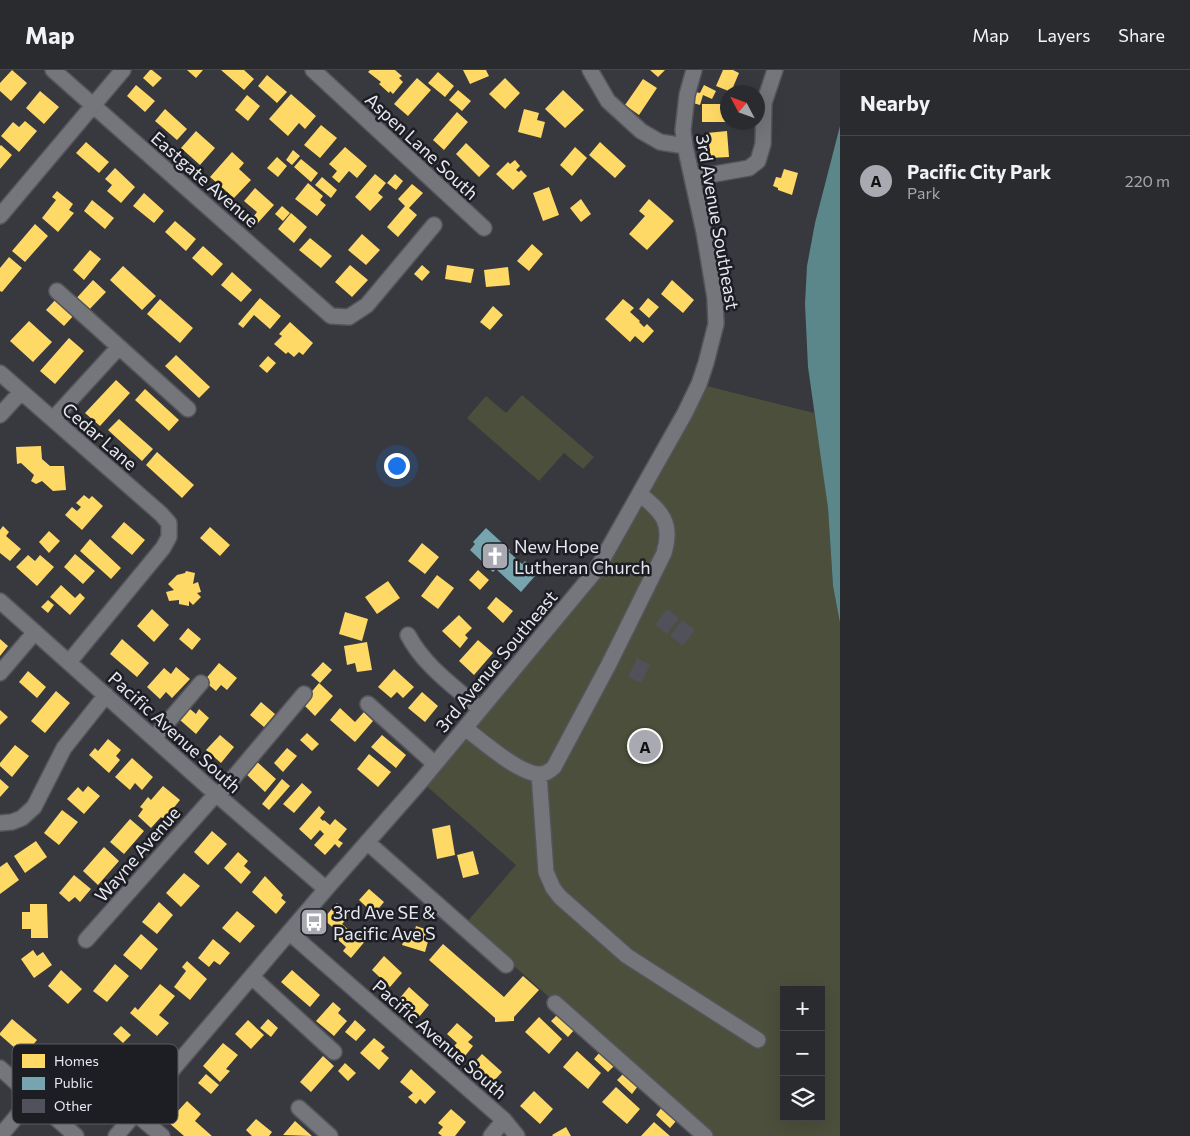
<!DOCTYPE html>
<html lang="en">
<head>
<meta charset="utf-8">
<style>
  body { margin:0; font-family:Commissioner,sans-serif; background:#36373b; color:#f1f3f6 }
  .controls { position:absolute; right:15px; bottom:15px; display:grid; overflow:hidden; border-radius:0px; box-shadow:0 5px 20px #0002 }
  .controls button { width:45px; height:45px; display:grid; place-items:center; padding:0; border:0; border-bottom:1px solid #46474b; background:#2a2b2f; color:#f1f3f6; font:25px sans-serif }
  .compass { position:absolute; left:720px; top:15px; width:45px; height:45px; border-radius:50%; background:#2a2b2f; box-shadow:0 5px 20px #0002; rotate:311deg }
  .you { position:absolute; left:396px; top:395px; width:18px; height:18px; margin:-12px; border:4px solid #fff; border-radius:50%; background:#1a73e8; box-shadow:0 0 0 8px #1a73e833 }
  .badge { display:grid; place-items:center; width:32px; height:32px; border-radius:50%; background:#a9aab1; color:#111; font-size:16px; font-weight:700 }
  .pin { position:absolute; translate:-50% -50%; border:2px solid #fff; box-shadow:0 1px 5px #0006 }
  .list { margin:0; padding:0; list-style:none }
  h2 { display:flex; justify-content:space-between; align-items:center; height:65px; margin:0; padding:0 20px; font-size:21px }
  h2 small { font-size:16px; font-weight:400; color:#a5a7aa }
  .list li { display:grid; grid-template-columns:32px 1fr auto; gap:15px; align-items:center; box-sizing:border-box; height:90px; padding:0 20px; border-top:1px solid #46474b }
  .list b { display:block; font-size:19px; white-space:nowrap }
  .list p { margin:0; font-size:16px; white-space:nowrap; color:#a5a7aa }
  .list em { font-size:16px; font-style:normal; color:#a5a7aa }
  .icon { flex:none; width:28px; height:28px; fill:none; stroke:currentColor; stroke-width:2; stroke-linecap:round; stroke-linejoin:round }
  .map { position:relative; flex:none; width:840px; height:1066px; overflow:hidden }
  header { display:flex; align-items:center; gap:30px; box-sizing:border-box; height:70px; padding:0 25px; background:#2a2b2f; border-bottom:1px solid #46474b }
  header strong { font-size:24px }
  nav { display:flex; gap:28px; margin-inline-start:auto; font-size:18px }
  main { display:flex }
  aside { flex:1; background:#2a2b2f }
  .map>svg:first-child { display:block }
  .green { fill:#4c4f3b; fill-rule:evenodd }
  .water { fill:#5b868a }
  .homes { fill:#ffd966 }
  .public { fill:#76a5af }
  .building { fill:#50515a }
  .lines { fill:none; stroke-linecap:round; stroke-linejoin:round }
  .minor-casing { stroke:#54555a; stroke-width:18 }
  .minor { stroke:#75767b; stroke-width:15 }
  .labels { text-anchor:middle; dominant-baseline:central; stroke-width:5; stroke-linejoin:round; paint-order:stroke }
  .street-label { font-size:18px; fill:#e6e7ef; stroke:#1d1e24 }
  .poi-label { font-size:18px; fill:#e6e7ef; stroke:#1d1e24; text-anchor:start }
  .key { fill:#1d1e24; stroke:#595a61; stroke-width:1 }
  .key-label { font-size:14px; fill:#e6e7ef }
</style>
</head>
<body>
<header>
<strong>Map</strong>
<nav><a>Map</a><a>Layers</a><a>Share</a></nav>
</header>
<main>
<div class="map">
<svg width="840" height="1066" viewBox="0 0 840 1066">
  <rect width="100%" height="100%" fill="#38393f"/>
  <path class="green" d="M699,314L814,343L822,388L828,438L833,516L840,553V1066H705L466,853L516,795L421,711L599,496ZM784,920H821V1047H784Z
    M522,325L594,387L583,399L564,383L539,411L467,348L486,326L506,343Z"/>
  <path class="water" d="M840,56V553L833,516L828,438L808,297L805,234L807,196L815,153Z"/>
  <path class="homes" d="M12,0L27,13L11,31L0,21V13Z
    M150,0H152L162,8L153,17L143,8Z
    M187,0H203L196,8Z
    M221,0H244L254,9L244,20Z
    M370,0H395L402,6L399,8L403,12L393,24L390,21L389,23L379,14L381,12L368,2Z
    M463,0H486L489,6L470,14Z
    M650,0H665L658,7Z
    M723,0H733L739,3L731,22L716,16Z
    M438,2L454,16L445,27L428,13Z
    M267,5L287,22L277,33L258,16Z
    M417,8L431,20L408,46L394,34Z
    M505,8L520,23L505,39L489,24Z
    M643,9L657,18L639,45L625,35Z
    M136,15L155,31L145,42L127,26Z
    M704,15L716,21L712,29L703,25L700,35L693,33L695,22L700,23Z
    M458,20L471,31L462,41L449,30Z
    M563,20L584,40L565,58L545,39Z
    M40,21L59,37L44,54L26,38Z
    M291,24L316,46L305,59L299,53L288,66L269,49Z
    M247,25L260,36L248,51L235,40Z
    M702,34H727L726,52H702Z
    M165,39L187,59L177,70L155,51Z
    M524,39L539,43L537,50L545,52L541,68L518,62Z
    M457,42L468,52L444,80L433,70Z
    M25,51L37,61L19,82L1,66L13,52L19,57Z
    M321,55L337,68L320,88L304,75Z
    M196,61L215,78L200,95L181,78Z
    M727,61L729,87L710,88L707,63Z
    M86,72L109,92L99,103L76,83Z
    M600,72L626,96L615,108L589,85Z
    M466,73L490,96L479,107L456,84Z
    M1,75L12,85L0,99V76Z
    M345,77L367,96L357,108L349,101L339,113L332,107L337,101L329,94Z
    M575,77L587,88L572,106L560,95Z
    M293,80L300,86L292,95L286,90Z
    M232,82L244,93L239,99L251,110L234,128L210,107Z
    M277,87L287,96L278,107L267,98Z
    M301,89L318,103L311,112L294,97Z
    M515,90L520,96L516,100L519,102L521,100L527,106L513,120L496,104L508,92L510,94Z
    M115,98L135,117L121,133L107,121L112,115L105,109Z
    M784,99L798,103L792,125L778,120V118L773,116L776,107L781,108Z
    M375,104L386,113L378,123L383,127L370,141L355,127Z
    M395,104L403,111L396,120L387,113Z
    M322,107L337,120L331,128L315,115Z
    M308,113L323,126L320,130L326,135L317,146L295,129Z
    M412,114L423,123L409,138L417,145L398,167L387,157L405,136L398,129Z
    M549,117L559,145L543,151L533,123Z
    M255,118L274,135L256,155L251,150L257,142L244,131Z
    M57,121L73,134L69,140L74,143L58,162L42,148L56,130L52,127Z
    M144,123L164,141L154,153L133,136Z
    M581,129L591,144L581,152L570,138Z
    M649,129L674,151L647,180L629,164L645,146L639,141Z
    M92,130L114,148L105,159L84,141Z
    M282,136L290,143L283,151L275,144Z
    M291,143L307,157L294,173L278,159Z
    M175,151L196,169L186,181L165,162Z
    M35,154L48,166L25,192L12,181Z
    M362,164L380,180L366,195L348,180Z
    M310,168L332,186L321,198L299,180Z
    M532,174L543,184L529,201L517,191Z
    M203,176L223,194L212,206L192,188Z
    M90,180L101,189L84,210L73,200Z
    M9,187L22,198L2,222L0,221V198Z
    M350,195L368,210L352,227L335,212Z
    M422,195L430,202L422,211L414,204Z
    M447,195L474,199L471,213L445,209Z
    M123,196L156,226L142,240L110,210Z
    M508,197L510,215L486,217L484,200Z
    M232,202L252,220L241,232L221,215Z
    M93,210L106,222L86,243L73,232Z
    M672,210L694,230L683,243L661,224Z
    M57,228L75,244L64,256L46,240Z
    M260,228L281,246L270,259L254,245L243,258L238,254Z
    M648,228L659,237L649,248L639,239Z
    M160,229L193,258L180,273L147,244Z
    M623,229L634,238L630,242L640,251L639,252L644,257L647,254L654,261L643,273L635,266L630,272L605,249Z
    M493,236L503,245L490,260L480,252Z
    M29,251L52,272L33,292L10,271Z
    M290,252L313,273L303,285L299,282L294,287L288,282L286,284L274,274L282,266L279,264Z
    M69,268L84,281L55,314L40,301Z
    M176,285L210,317L199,328L165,296Z
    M268,286L276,293L267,303L259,296Z
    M116,310L130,323L100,356L85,343Z
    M145,319L179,350L169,361L135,330Z
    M119,349L153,379L142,391L108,360Z
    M41,376L42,389L50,396H64L66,420L53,421L42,411L36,414L31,411L34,405L21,393L17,394L16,377Z
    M157,382L194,415L182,428L146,395Z
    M84,425L89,429L92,426L103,436L82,460L65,445L72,437L77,441L81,437L76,433Z
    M124,452L145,470L132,485L111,467Z
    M3,456L9,462L6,466L21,479L10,491L0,483V460Z
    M210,457L230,475L220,486L200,468Z
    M49,461L60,471L49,483L39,472Z
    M90,469L121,498L111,509L80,481Z
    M422,473L439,487L425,504L408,491Z
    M75,484L95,501L83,514L64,497Z
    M28,485L35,491L40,485L54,497L37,516L16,497Z
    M478,500L489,510L480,520L469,510Z
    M186,501L195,503L193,514L198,512L201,522L197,523L201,527L193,535L189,531V536L179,534V530L169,531L166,522L174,520L168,514L177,505L185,503Z
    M437,505L454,518L438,539L421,526Z
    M388,511L400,528L377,544L365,527Z
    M61,515L75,528L80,523L85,528L70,545L50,527Z
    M496,527L513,541L503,553L487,538Z
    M48,530L54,535L48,543L41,537Z
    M152,539L169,555L154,572L137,556Z
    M345,542L368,549L362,571L339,564Z
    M459,545L472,558L465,565L468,568L460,578L442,561Z
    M188,558L201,569L192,580L179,569Z
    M0,569L8,576L0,586Z
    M122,569L149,593L137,607L110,584Z
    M478,570L493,583L474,605L459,591Z
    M367,572L372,600L357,602L355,593L347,595L344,576Z
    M323,592L332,600L320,613L311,605Z
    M219,593L237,608L227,620L221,615L216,621L204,611Z
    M176,597L190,609L172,628L166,622L160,629L147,617L164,598L171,604Z
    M394,599L414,617L403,628L397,622L391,628L378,617Z
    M28,601L46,617L37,628L19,612Z
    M319,613L333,626L315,646L302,633Z
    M56,621L70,633L45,663L31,651Z
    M422,622L438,636L425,652L408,638Z
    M261,632L275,644L264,657L250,645Z
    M340,638L355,652L364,642L373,651L355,672L330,650Z
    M190,639L196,644L199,639L209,648L196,664L180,650Z
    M0,640L8,647L0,655Z
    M307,663L319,674L312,681L300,670Z
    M220,665L234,677L221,693L206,680Z
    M382,665L406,685L396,698L371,677Z
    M108,669L121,680L116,686L120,690L109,703L89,685L95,678L98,681Z
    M15,675L29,686L12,707L0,696V693Z
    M287,678L297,686L283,702L274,693Z
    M369,684L391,702L378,717L357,699Z
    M132,688L153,707L142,720L135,713L130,720L115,707Z
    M255,690L276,709L265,722L244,702Z
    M0,709L9,717L0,727Z
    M282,709L290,716L269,740L262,734Z
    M302,713L312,722L294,743L283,734Z
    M88,716L100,726L84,744L67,729L78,717L83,722Z
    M163,716L180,730L164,750L161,747L151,758L138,746L143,739L140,737L148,727L151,730Z
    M319,736L325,742L320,748L323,751L324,750L330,755L335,749L347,759L338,770L343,773L339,778L335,774L325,785L314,775L324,764L320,760L311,770L299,759Z
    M62,740L78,752L59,775L44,763Z
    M130,749L144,761L124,784L110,772Z
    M450,755L455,785L437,789L432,759Z
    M212,761L227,774L208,795L194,782Z
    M36,771L47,787L25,803L14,786Z
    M104,777L119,791L98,815L83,801Z
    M473,781L479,804L463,808L457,785Z
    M238,782L248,791L244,796L251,802L241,814L224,798Z
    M7,792L19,810L0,824V797Z
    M184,803L200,816L181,837L166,823Z
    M74,805L91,819L80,832L75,827L69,832L59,823Z
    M265,806L283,825L281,828L286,832L276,844L252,822Z
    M369,819L384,832L374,844L359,830Z
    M159,832L173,845L157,864L142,852Z
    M337,833L350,845L342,854L355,866L358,863L366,870L351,888L343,881L346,877L333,865L337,861L323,849Z
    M30,834H47L48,868H31V859H22V842H30Z
    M237,841L255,856L240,873L222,858Z
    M416,856L431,861L425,882L402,875L407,861L414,863Z
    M141,864L158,879L141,900L123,885Z
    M213,869L230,883L220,895L214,891L209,897L198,888Z
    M443,874L504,927L523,906L539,920L514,947V951L495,952V948L429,890Z
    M33,880L37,886L43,882L52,895L34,908L21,889Z
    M384,886L402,903L390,917L372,900Z
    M187,891L207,909L190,930L174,917L186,901L182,897Z
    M115,894L129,906L107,932L93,921Z
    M61,900L82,919L68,934L48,916Z
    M292,900L320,925L310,937L281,912Z
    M160,914L175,926L159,945L169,953L157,966L130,943L135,937L138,940Z
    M409,917L429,935L419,947L399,929Z
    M333,932L341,939L338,943L347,951L334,966L316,951Z
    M558,944L575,959L568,967L551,951Z
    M539,947L562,969L549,984L525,962Z
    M12,949L37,970L24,986L0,965V963Z
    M268,949L278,958L271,967L260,958Z
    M248,950L264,965L251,979L235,964Z
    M355,950L366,960L356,971L345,962Z
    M457,953L473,967L468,972L473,976L465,986L454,976L457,973L447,964Z
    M121,956L131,965L123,973L113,964Z
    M374,968L385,977L381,981L389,988L379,1000L360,983Z
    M223,973L238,985L226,999L230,1001L220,1012L203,996Z
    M577,981L601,1003L588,1019L563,997Z
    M600,982L615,995L608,1002L594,989Z
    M482,984L502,1002L492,1013L472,995Z
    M323,986L334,996L311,1022L300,1012Z
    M345,993L356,1003L348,1011L338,1001Z
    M411,999L436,1022L425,1034L420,1029L416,1034L408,1027L413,1023L400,1012Z
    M624,1003L638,1016L632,1024L617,1010Z
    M206,1004L219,1015L211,1024L198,1013Z
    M616,1017L640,1039L627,1054L602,1032Z
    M534,1021L553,1039L540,1054L520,1036Z
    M187,1031L201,1044L195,1051L212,1066H184L168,1052Z
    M662,1037L677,1050L670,1058L656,1045Z
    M451,1039L466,1052L455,1066H442L438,1063L443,1057L438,1053Z
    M256,1049L272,1062L269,1066H252L246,1060Z
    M295,1051L312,1066L283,1065Z
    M654,1052L670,1066H641Z
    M566,1057L571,1066H553L552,1065Z"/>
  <path class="public" d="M486,458L510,480L509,482L522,494L525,491L531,497L529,500L535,506L521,522L496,499L493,502L470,480L475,474L473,472Z"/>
  <path class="building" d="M667,539L679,548L667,564L655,555Z
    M682,550L695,560L683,576L670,566Z
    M637,588L650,595L641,613L628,607Z"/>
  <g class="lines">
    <g class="minor-casing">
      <path id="minor" d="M53,0L331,246L349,247L367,235L434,155
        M313,0L484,158
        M590,0L608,31L641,61L660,72L685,76
        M692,108L749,98L758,91L763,74L764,33L775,0
        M0,146L123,0
        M57,221L188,339
        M0,303L161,444L169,453V467L163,478L69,592
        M0,345L21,322
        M53,349L119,277
        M0,531L216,724L326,819
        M408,565C424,596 455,617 480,639
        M0,603L35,562
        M368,634L435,694
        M465,658C482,671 516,701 537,704C544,705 549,702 554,697L609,594L664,483C673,453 662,442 640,424
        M154,668L201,613
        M539,704L546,802L553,818L560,827L627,886L758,970
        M218,726L304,624
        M0,753L12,752L22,748L34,737L64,678L106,625
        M367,772L506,895
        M290,863L504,1050L517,1066
        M86,870L216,724
        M252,907L334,982
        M555,933L705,1066
        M0,998L76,1066
        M299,1038L330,1066
        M135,1043L162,1066
        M0,1066L33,1027
        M116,1066L326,819L421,711L597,499L685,343L699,314L706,293L716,254L715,228L704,162L685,76L683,60L687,25L694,0
        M491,1066L504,1050"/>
    </g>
    <use href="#minor" class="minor"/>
  </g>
  <defs>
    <g id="church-square" transform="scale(1.4375)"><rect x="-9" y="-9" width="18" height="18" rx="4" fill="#a9aab1" stroke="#1d1e24"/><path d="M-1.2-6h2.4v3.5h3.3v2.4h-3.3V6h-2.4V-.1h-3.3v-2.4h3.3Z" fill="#fff"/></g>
    <g id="bus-square" transform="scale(1.4375)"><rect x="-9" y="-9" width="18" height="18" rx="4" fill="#a9aab1" stroke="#1d1e24"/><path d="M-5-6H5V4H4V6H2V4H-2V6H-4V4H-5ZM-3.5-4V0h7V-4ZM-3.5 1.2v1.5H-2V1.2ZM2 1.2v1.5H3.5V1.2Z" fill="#fff"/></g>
  </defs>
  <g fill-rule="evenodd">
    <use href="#church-square" x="495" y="486"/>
    <use href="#bus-square" x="314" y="852"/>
  </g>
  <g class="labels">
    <g class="street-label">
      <text transform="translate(422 76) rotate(43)">Aspen Lane South</text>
      <text transform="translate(205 109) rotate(41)">Eastgate Avenue</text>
      <text transform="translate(718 152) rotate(80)">3rd Avenue Southeast</text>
      <text transform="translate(100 366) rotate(41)">Cedar Lane</text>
      <text transform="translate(496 591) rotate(-50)">3rd Avenue Southeast</text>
      <text transform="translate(175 662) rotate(42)">Pacific Avenue South</text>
      <text transform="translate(137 784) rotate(-49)">Wayne Avenue</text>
      <text transform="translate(440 969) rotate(41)">Pacific Avenue South</text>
    </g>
    <g class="poi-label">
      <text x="514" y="476">New Hope<tspan x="514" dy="21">Lutheran Church</tspan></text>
      <text x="333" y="842">3rd Ave SE &amp;<tspan x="333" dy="21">Pacific Ave S</tspan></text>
    </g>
  </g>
  <rect x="12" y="974" width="166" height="80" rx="8" class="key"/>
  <rect x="22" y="984" width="23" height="14" fill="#ffd966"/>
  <rect x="22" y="1007" width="23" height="13" fill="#76a5af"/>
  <rect x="22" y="1029" width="23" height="14" fill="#50515a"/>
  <g class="key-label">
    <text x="54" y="996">Homes</text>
    <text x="54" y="1018">Public</text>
    <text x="54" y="1041">Other</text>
  </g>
</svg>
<div class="controls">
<button>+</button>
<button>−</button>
<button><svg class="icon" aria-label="layers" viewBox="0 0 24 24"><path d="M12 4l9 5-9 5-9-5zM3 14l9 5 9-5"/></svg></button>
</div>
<svg class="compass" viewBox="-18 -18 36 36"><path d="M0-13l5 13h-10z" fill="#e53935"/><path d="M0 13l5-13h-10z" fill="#a5a7aa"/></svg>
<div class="you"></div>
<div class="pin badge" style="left:645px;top:676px">A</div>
</div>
<aside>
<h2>Nearby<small></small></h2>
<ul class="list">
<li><span class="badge">A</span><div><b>Pacific City Park</b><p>Park</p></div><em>220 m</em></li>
</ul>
</aside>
</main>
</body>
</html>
